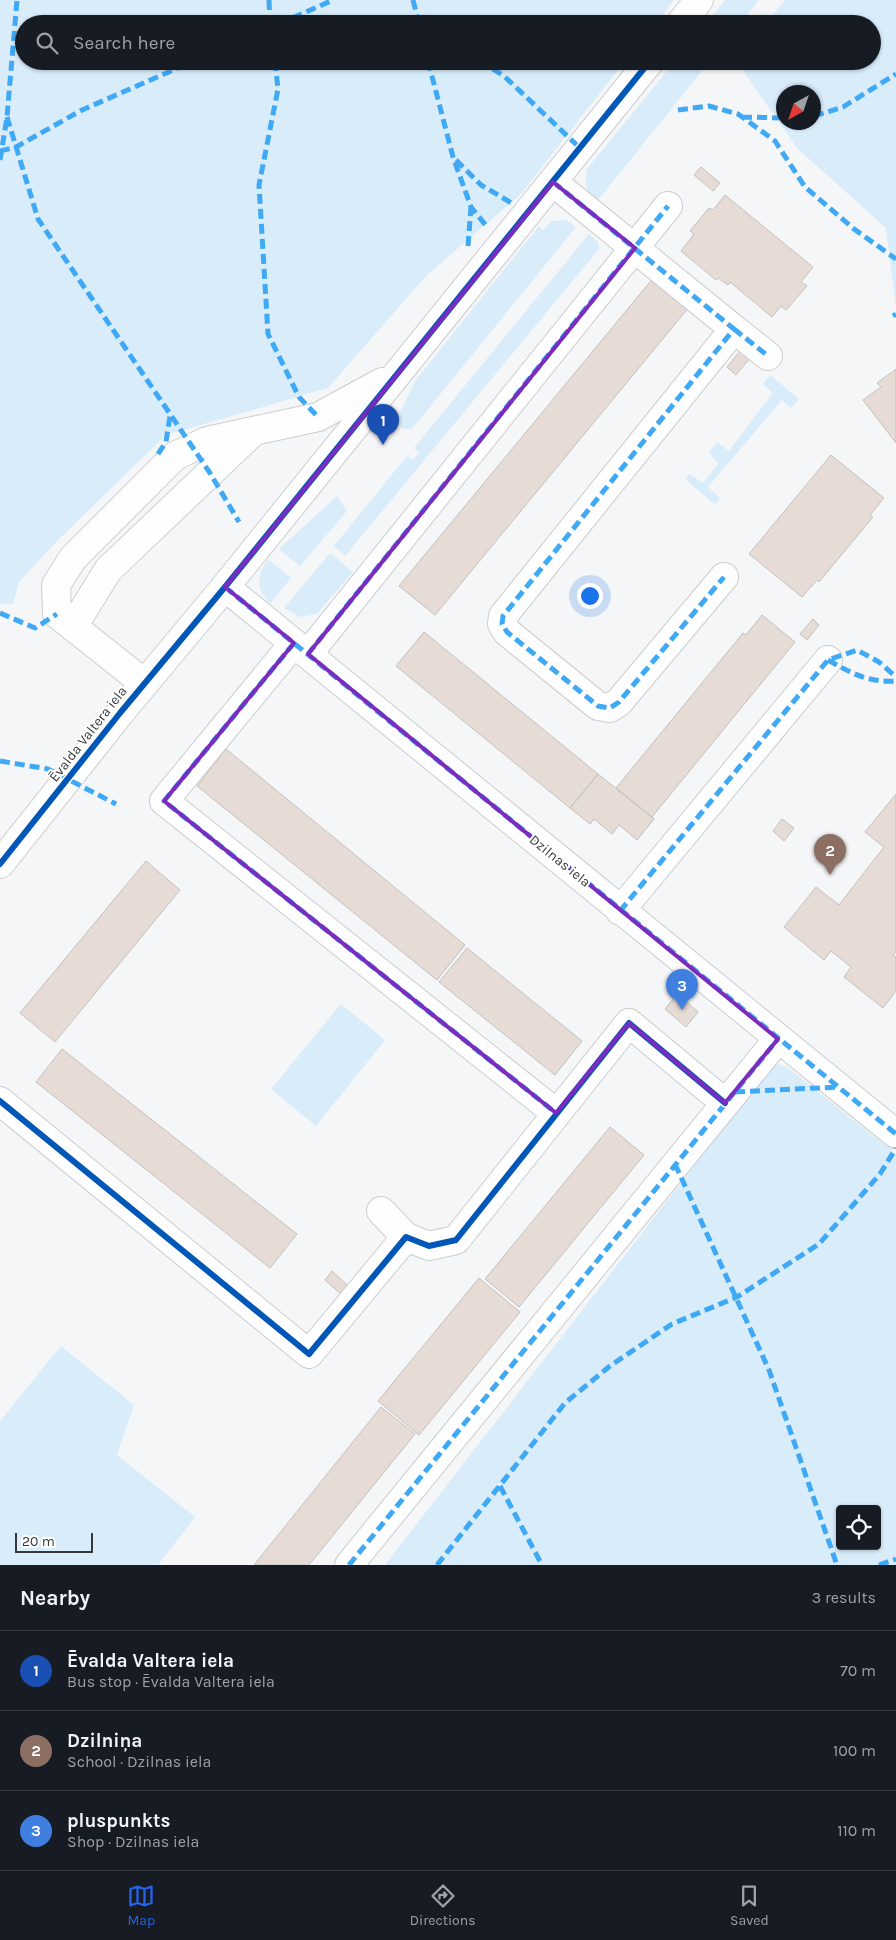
<!DOCTYPE html>
<html lang="en">
<head>
<meta charset="utf-8">
<style>
  body { margin:0; font-family:Karla,sans-serif; background:#20242c; color:#f1f3f6 }
  .controls { position:absolute; right:15px; bottom:15px; display:grid; overflow:hidden; border-radius:5px; box-shadow:0 1px 4px #0004 }
  .controls button { width:45px; height:45px; display:grid; place-items:center; padding:0; border:0; border-bottom:1px solid #363941; background:#171b24; color:#f1f3f6; font:25px sans-serif }
  .compass { position:absolute; left:776px; top:85px; width:45px; height:45px; border-radius:50%; background:#171b24; box-shadow:0 1px 4px #0004; rotate:220deg }
  .scale { position:absolute; left:15px; bottom:12px; width:78px; box-sizing:border-box; padding-left:5px; border:2px solid #373839; border-top:0; font-size:14px; line-height:18px; white-space:nowrap; color:#373839; -webkit-text-stroke:4px #fff; paint-order:stroke }
  .you { position:absolute; left:589px; top:595px; width:18px; height:18px; margin:-12px; border:4px solid #fff; border-radius:50%; background:#1a73e8; box-shadow:0 0 0 8px #1a73e833 }
  .badge { display:grid; place-items:center; width:32px; height:32px; border-radius:50%; background:#2563eb; color:#fff; font-size:16px; font-weight:700 }
  .pin { position:absolute; translate:-50% -41px; filter:drop-shadow(0 1px 2px #0008) }
  .pin::after { content:''; position:absolute; top:26px; width:18px; height:15px; background:inherit; clip-path:polygon(0 0,100% 0,50% 100%) }
  .list { margin:0; padding:0; list-style:none }
  h2 { display:flex; justify-content:space-between; align-items:center; height:65px; margin:0; padding:0 20px; font-size:21px }
  h2 small { font-size:16px; font-weight:400; color:#9ea1a6 }
  .list li { display:grid; grid-template-columns:32px 1fr auto; gap:15px; align-items:center; box-sizing:border-box; height:80px; padding:0 20px; border-top:1px solid #363941 }
  .list b { display:block; font-size:19px; white-space:nowrap }
  .list p { margin:0; font-size:16px; white-space:nowrap; color:#9ea1a6 }
  .list em { font-size:16px; font-style:normal; color:#9ea1a6 }
  .icon { flex:none; width:28px; height:28px; fill:none; stroke:currentColor; stroke-width:2; stroke-linecap:round; stroke-linejoin:round }
  .map { position:relative; flex:none; width:896px; height:1565px; overflow:hidden }
  .search { position:absolute; background:#171b24; box-shadow:0 1px 4px #0004; left:15px; right:15px; top:15px; height:55px; display:flex; align-items:center; gap:12px; box-sizing:border-box; padding:0 18px; border-radius:28px; color:#9ea1a6; font-size:19px }
  .sheet { height:305px; background:#171b24 }
  nav { display:flex; justify-content:space-around; align-items:center; box-sizing:border-box; height:70px; border-top:1px solid #363941; background:#171b24; font-size:14px; color:#9ea1a6 }
  nav a { display:grid; justify-items:center; gap:2px }
  nav .on { color:#2563eb }
  .map>svg:first-child { display:block }
  .green { fill:#d9ecfa; fill-rule:evenodd }
  .building { fill:#e6dbd5; stroke:#c1c1c1 }
  .lines { fill:none; stroke-linecap:round; stroke-linejoin:round }
  .minor-casing { stroke:#cccdce; stroke-width:30 }
  .minor { stroke:#fefefe; stroke-width:28 }
  .quiet { stroke:#3fa9f5; stroke-width:5; stroke-dasharray:10 5; stroke-linecap:butt }
  .cycleway-casing { stroke:#fff; stroke-width:9 }
  .cycleway { stroke:#0057b8; stroke-width:6 }
  .marked { fill:none; stroke:#7b2cbf; stroke-width:4; stroke-linejoin:round }
  .labels { text-anchor:middle; dominant-baseline:central; stroke-width:4; stroke-linejoin:round; paint-order:stroke }
  .street-label { font-size:14px; fill:#373839; stroke:#fff }
</style>
</head>
<body>
<div class="map">
<svg width="896" height="1565" viewBox="0 0 896 1565">
  <rect width="100%" height="100%" fill="#f5f6f7"/>
  <path class="green" d="M0,0H674L655,24H24V61H625L521,194L426,276L328,388L166,435L55,543L19,582L13,604H0Z
    M725,0H759L740,24H706Z
    M785,0H896V309L886,228L798,149L736,61H872V24H765ZM784,92H814V122H784Z
    M675,61H710L594,205C586,192 585,184 587,169Z
    M567,220L576,227L412,429H403L395,423L415,381L539,226L543,230L552,221Z
    M589,234L598,242L599,249L345,556L334,546L407,456L413,460L419,453L414,448Z
    M770,375L799,399L791,408L782,400L708,487L720,498L718,502L714,504L687,481L686,476L690,474L703,483L718,464L709,452L717,442L729,451L773,393L763,384Z
    M337,496L347,511L300,566L279,549Z
    M330,553L353,572L317,614L300,617L284,608Z
    M268,559L291,578L270,604C256,589 256,576 268,559Z
    M341,1004L385,1040L316,1126L271,1089Z
    M779,1064L787,1067L896,1154V1565H385L772,1065ZM840,1509H877V1546H840Z
    M61,1346L134,1405L117,1455L195,1517L158,1565H0V1421Z"/>
  <path class="building" d="M701,167L720,183L713,191L694,175Z
    M725,195L813,267L801,282L807,286L786,310L781,306L772,317L730,282L728,285L718,278L716,280L681,251L694,234L690,231L709,208L713,210Z
    M654,277L690,306L435,615L399,586Z
    M741,350L750,358L736,375L727,367Z
    M896,369V443L863,400L881,387L877,383Z
    M831,455L884,498L870,515L873,517L819,582L817,580L802,597L749,554Z
    M762,615L795,642L652,817L616,788L743,633L746,635Z
    M813,619L819,625L807,640L800,634Z
    M424,632L598,774L570,808L396,666Z
    M226,749L465,945L437,980L197,786Z
    M598,774L654,819L637,840L619,825L612,834L594,819L590,824L570,808Z
    M896,794V952L893,955L896,957V991L883,1008L844,977L851,967L831,951L824,960L784,927L816,887L839,905L884,847L865,832Z
    M782,819L794,828L784,841L773,831Z
    M146,861L180,890L55,1042L20,1013Z
    M467,948L582,1041L555,1075L439,982Z
    M677,994L698,1012L686,1027L665,1009Z
    M62,1049L297,1234L270,1268L36,1082Z
    M610,1127L644,1155L519,1307L485,1279Z
    M332,1271L348,1286L341,1294L325,1280Z
    M479,1278L520,1312L419,1435L378,1401Z
    M381,1407L415,1434L309,1565H254Z"/>
  <g class="lines">
    <g class="minor-casing">
      <path id="minor" d="M680,24L699,0
        M553,182L734,329L503,616L502,624L507,632L598,706L610,708L619,702L724,577
        M734,329L768,356
        M225,587L896,1134
        M73,627L108,570L254,431
        M294,643L164,801L556,1113
        M308,654L668,206
        M144,683L57,614L56,585L73,558L175,456L207,441L318,417L382,382
        M0,864L120,713L225,587L650,61
        M620,911L828,660
        M0,1101L309,1354L406,1237L429,1246L456,1240L629,1023L725,1103
        M381,1211L406,1237
        M349,1565L778,1039"/>
    </g>
    <use href="#minor" class="minor"/>
    <path class="quiet" d="M269,0L270,24
      M413,0L419,24
      M279,24L333,0
      M275,61L278,89L259,185L268,334L299,397L318,417
      M428,61L453,157L471,207L488,228
      M480,61L504,76L580,148
      M678,110L709,106L738,114L775,141L805,187L854,229L896,259
      M814,116L843,107L896,74
      M7,117L38,219L210,473L239,522
      M742,117L784,118
      M0,151L16,147L82,110L194,61
      M0,160L7,117L17,0
      M456,160L481,185L515,205
      M553,182L734,329L503,616L502,624L507,632L598,706L610,708L619,702L724,577
      M468,246L471,207
      M893,316L896,314
      M734,329L768,356
      M158,454L166,442L170,416
      M225,587L896,1134
      M0,613L35,628L57,614
      M294,643L164,801L556,1113
      M308,654L668,206
      M828,660C851,673 869,683 896,681
      M0,761L48,769L116,804
      M620,911L828,660L857,650L879,662L896,677
      M735,1092L838,1087
      M675,1164L769,1370L837,1565
      M500,1486L542,1565
      M349,1565L778,1039
      M437,1565L565,1403L610,1366L672,1324L737,1297L819,1244L880,1174L896,1148
      M879,1565L896,1559"/>
    <g class="cycleway-casing">
      <path id="cycleway" d="M0,864L120,713L225,587L650,61
        M0,1101L309,1354L406,1237L429,1246L456,1240L629,1023L725,1103"/>
    </g>
    <use href="#cycleway" class="cycleway"/>
  </g>
  <path class="marked" d="M553,182L635,248L308,654L778,1039L725,1103L629,1023L556,1113L164,801L294,643L225,587Z"/>
  <g class="labels">
    <g class="street-label">
      <text transform="translate(88 734) rotate(-52)">Ēvalda Valtera iela</text>
      <text transform="translate(560 861) rotate(39)">Dzilnas iela</text>
    </g>
  </g>
</svg>
<div class="controls">
<button><svg class="icon" aria-label="locate" viewBox="0 0 24 24"><circle cx="12" cy="12" r="6"/><path d="M12 2v4M12 18v4M2 12h4M18 12h4"/></svg></button>
</div>
<svg class="compass" viewBox="-18 -18 36 36"><path d="M0-13l5 13h-10z" fill="#e53935"/><path d="M0 13l5-13h-10z" fill="#9ea1a6"/></svg>
<div class="scale">20 m</div>
<div class="you"></div>
<div class="pin badge" style="left:383px;top:445px;background:#1a4fb4">1</div>
<div class="pin badge" style="left:830px;top:875px;background:#8d6e63">2</div>
<div class="pin badge" style="left:682px;top:1010px;background:#3f7fe0">3</div>
<div class="search"><svg class="icon" aria-label="search" viewBox="0 0 24 24"><circle cx="10" cy="10" r="6"/><path d="M15 15l6 6"/></svg>Search here</div>
</div>
<section class="sheet">
<h2>Nearby<small>3 results</small></h2>
<ul class="list">
<li><span class="badge" style="background:#1a4fb4">1</span><div><b>Ēvalda Valtera iela</b><p>Bus stop · Ēvalda Valtera iela</p></div><em>70 m</em></li>
<li><span class="badge" style="background:#8d6e63">2</span><div><b>Dzilniņa</b><p>School · Dzilnas iela</p></div><em>100 m</em></li>
<li><span class="badge" style="background:#3f7fe0">3</span><div><b>pluspunkts</b><p>Shop · Dzilnas iela</p></div><em>110 m</em></li>
</ul>
</section>
<nav>
<a class="on"><svg class="icon" aria-label="map" viewBox="0 0 24 24"><path d="M3 6l6-2 6 2 6-2v14l-6 2-6-2-6 2zM9 4v14M15 6v14"/></svg>Map</a>
<a><svg class="icon" aria-label="directions" viewBox="0 0 24 24"><path d="M12 3l9 9-9 9-9-9zM9 14v-3h6M13 9l2 2-2 2"/></svg>Directions</a>
<a><svg class="icon" aria-label="saved" viewBox="0 0 24 24"><path d="M7 4h10v16l-5-4-5 4z"/></svg>Saved</a>
</nav>
</body>
</html>
